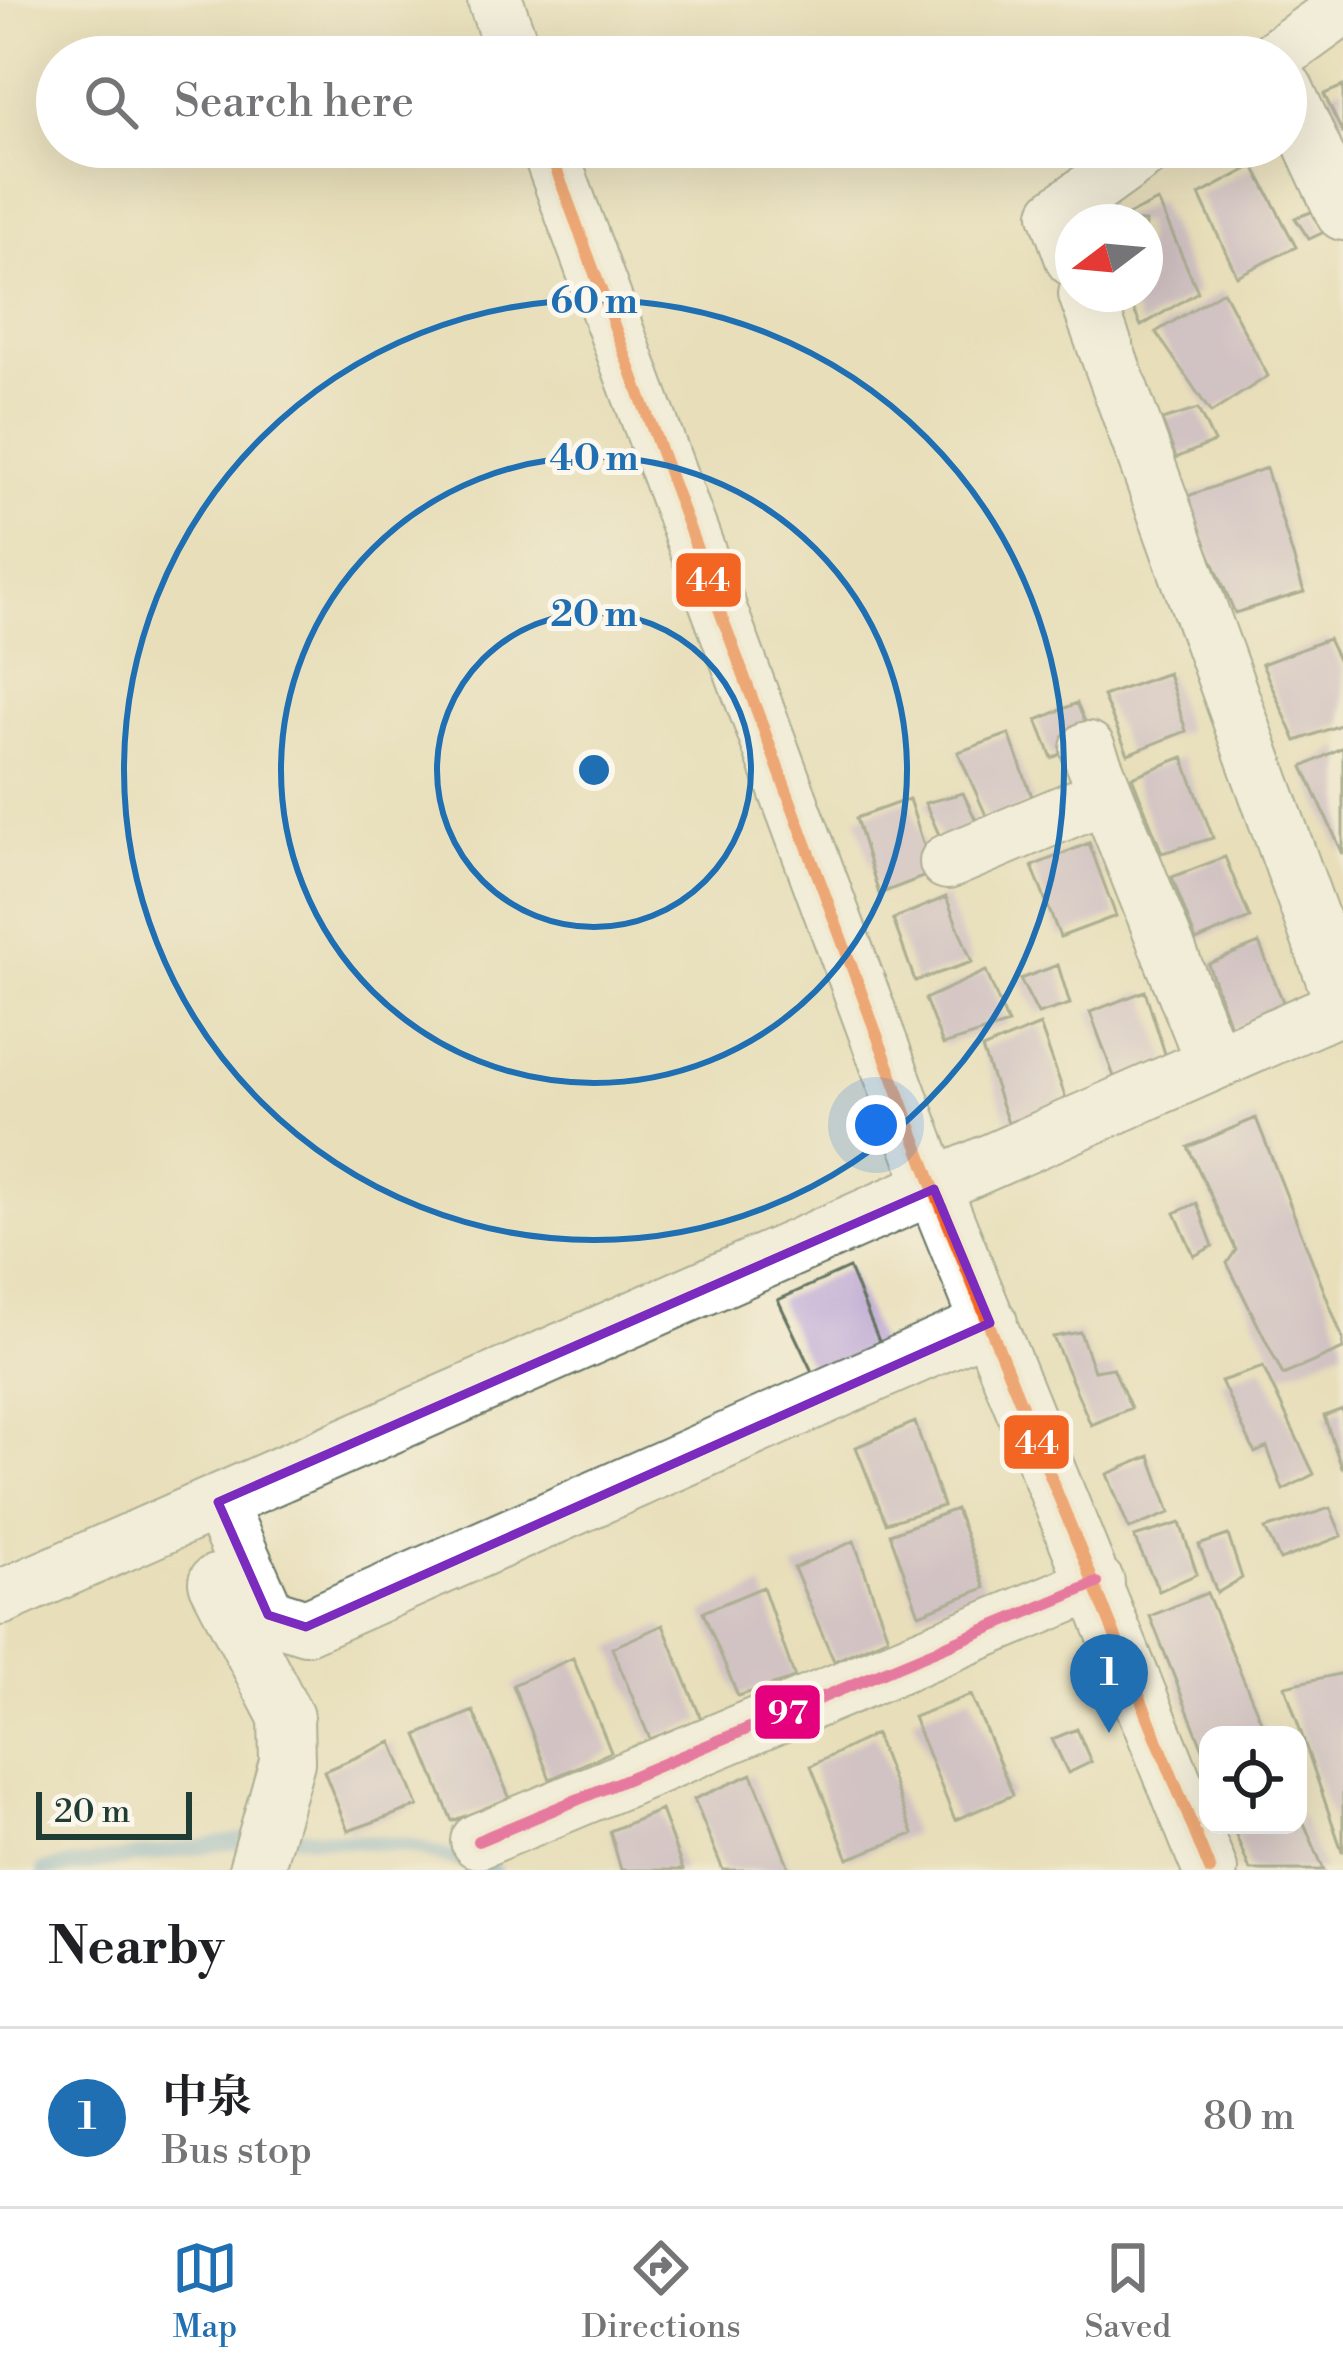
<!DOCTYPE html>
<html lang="en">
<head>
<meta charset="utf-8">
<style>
  body { margin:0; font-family:"Libre Bodoni","Noto Serif JP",serif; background:#f2f2f2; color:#202124 }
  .controls { position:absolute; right:36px; bottom:36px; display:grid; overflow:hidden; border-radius:24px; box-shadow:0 12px 48px #0002 }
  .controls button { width:108px; height:108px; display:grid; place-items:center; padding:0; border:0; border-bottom:3px solid #e0e0e0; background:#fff; color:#202124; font:60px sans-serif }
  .compass { position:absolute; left:1055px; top:204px; width:108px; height:108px; border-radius:50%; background:#fff; box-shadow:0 12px 48px #0002; rotate:254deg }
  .scale { position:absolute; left:36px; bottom:30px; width:156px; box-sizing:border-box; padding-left:12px; border:6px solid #1f3d34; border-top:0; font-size:33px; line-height:42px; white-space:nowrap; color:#1f3d34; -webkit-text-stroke:9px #fbf7ec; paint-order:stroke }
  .you { position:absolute; left:876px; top:1125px; width:42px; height:42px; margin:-30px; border:9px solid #fff; border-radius:50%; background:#1a73e8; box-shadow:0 0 0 18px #1a73e833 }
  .badge { display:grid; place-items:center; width:78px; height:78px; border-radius:50%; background:#1f6fb2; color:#fff; font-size:39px; font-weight:700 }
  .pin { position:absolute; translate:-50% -99px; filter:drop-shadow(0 3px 6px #0008) }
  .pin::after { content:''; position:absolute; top:63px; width:42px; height:36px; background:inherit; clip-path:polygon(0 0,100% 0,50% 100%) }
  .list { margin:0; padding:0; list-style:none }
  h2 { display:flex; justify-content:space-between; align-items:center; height:156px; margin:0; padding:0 48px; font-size:51px }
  h2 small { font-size:39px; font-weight:400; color:#757577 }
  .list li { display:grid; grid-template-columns:78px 1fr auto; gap:36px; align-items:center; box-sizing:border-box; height:180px; padding:0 48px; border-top:3px solid #e0e0e0 }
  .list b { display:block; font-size:45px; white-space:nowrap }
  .list p { margin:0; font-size:39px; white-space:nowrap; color:#757577 }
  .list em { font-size:39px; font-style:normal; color:#757577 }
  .icon { flex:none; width:66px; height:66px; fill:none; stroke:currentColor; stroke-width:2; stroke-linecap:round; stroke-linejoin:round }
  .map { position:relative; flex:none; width:1343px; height:1870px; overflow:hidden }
  .search { position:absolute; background:#fff; box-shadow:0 12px 48px #0002; left:36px; right:36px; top:36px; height:132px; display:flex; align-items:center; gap:30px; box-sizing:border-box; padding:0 42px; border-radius:66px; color:#757577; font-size:45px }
  .sheet { height:336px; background:#fff }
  nav { display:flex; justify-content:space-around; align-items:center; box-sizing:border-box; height:168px; border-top:3px solid #e0e0e0; background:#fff; font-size:33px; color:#757577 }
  nav a { display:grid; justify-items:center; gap:6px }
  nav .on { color:#1f6fb2 }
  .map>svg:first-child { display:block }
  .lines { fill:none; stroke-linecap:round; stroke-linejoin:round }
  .stream { stroke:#5ca0d1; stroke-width:15 }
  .building { fill:#b7a0cf }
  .minor-casing { stroke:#657563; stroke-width:58 }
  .minor { stroke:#fff; stroke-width:54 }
  .bus-1-casing { stroke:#fbf7ec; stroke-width:21 }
  .bus-2-casing { stroke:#fbf7ec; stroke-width:21 }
  .bus-1 { stroke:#f26522; stroke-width:12 }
  .bus-2 { stroke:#e5007d; stroke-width:12 }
  .marked { fill:none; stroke:#7b2cbf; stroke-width:9; stroke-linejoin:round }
  .ring { fill:none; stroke:#1f6fb2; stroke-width:6 }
  .centre { fill:#1f6fb2; stroke:#fbf7ec; stroke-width:6 }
  .ring-label { font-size:36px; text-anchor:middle; font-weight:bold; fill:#1f6fb2; stroke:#fbf7ec; stroke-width:10; stroke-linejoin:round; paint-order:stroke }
  .line-badge { stroke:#fbf7ec; stroke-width:4.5 }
  .badge-label { font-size:33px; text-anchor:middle; font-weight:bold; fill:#fff }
</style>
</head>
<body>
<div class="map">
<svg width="1343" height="1870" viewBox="0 0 1343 1870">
  <rect width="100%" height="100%" fill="#fbf7ec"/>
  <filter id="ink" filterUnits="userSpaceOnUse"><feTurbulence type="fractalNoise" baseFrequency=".00833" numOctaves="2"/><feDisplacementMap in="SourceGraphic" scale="24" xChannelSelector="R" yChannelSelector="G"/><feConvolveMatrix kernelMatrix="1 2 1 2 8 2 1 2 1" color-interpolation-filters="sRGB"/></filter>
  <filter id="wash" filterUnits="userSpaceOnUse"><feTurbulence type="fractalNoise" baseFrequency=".004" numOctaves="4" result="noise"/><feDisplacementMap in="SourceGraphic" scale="48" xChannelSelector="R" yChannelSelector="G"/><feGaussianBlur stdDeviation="2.7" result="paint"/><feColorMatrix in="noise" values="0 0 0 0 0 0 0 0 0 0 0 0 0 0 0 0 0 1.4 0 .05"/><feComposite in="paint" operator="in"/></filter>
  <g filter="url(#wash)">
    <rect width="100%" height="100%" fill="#e8deb9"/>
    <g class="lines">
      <path class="stream" d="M294,1836L411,1846L493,1870
        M44,1870L252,1839"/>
    </g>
    <g id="blocks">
      <path class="building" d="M1343,86V134L1324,94Z
        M1254,166L1296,247L1237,276L1199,195Z
        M1158,201L1198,292L1141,326L1127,294H1145V222H1113Z
        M1314,211L1324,232L1309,239L1295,218Z
        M1223,291L1268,376L1211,413L1156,332Z
        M1198,409L1214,442L1176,458L1162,420Z
        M1266,468L1304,592L1235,613L1185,497Z
        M1328,639L1343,670V724L1296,741L1262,664Z
        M1168,673L1186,731L1128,754L1103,696Z
        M1077,703L1086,724L1076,747L1052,758L1037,720Z
        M1009,734L1034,802L989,822L958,752Z
        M1343,747V854L1303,767Z
        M1183,757L1213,838L1162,853L1132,777Z
        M963,793L982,833L945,848L925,803Z
        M909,799L933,873L879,894L856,818Z
        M1089,843L1116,916L1060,937L1032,866Z
        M1225,857L1250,918L1196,941L1172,877Z
        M946,897L972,962L915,981L893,919Z
        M1259,943L1286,1009L1231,1029L1208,964Z
        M1058,965L1070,1004L1038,1014L1020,979Z
        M986,971L1008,1024L943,1045L925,999Z
        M1145,991L1168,1063L1116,1082L1090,1012Z
        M1040,1025L1067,1102L1008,1123L982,1049Z
        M1256,1118L1343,1339V1349L1283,1375L1227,1263L1236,1250L1188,1147Z
        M1197,1203L1213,1246L1194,1256L1175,1213Z
        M849,1268L883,1351L815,1378L778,1300Z
        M1080,1332L1094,1371L1113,1368L1131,1408L1091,1425L1053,1337Z
        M1263,1367L1314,1474L1283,1490L1267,1447L1255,1453L1221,1381Z
        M1343,1409V1468H1342L1324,1416Z
        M915,1422L943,1506L886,1523L856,1447Z
        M1150,1456L1170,1513L1129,1529L1107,1474Z
        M1330,1508L1342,1536L1280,1560L1265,1529Z
        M956,1509L985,1588L919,1614L890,1534Z
        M1180,1523L1197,1574L1159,1591L1134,1537Z
        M1228,1535L1242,1578L1217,1593L1199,1545Z
        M854,1541L888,1637L834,1661L794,1568Z
        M763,1587L795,1678L738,1696L703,1612Z
        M1207,1593L1267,1735H1208V1762L1150,1616Z
        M663,1625L702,1721L650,1739L612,1648Z
        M573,1658L611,1752L550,1779L513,1685Z
        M1343,1673V1851H1342L1285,1686Z
        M971,1695L1013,1795L955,1820L913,1717Z
        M473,1711L510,1799L452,1821L417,1735Z
        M1077,1729L1091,1762L1068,1773L1052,1739Z
        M875,1734L913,1834L848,1859L811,1766Z
        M392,1742L418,1806L348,1831L324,1771Z
        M752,1774L790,1870H723L694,1799Z
        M1298,1809L1324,1870H1250L1232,1825H1298Z
        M661,1810L683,1870H621L610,1831Z"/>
    </g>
  </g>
  <g filter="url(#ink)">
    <use href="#blocks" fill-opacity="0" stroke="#657563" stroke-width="3"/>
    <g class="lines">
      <g class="minor-casing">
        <path id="minor" d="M495,0L515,57
          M1275,57L1343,8
          M1286,89L1343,213
          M548,147L934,1189L1210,1870
          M1073,259L1057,214L1150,147
          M1086,294L1343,1005
          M1088,749L1213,1062
          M947,862L1106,795
          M218,1502L268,1615L306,1627L990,1323
          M216,1582L286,1717L287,1762L256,1870
          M0,1598L1343,1006
          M478,1841L1097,1583"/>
      </g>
      <use href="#minor" class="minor"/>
      <g class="bus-1-casing">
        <path id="bus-1" d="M548,147L934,1189L1210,1870"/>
      </g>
      <g class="bus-2-casing">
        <path id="bus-2" d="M478,1841L1097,1583"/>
      </g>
      <use href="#bus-1" class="bus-1"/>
      <use href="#bus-2" class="bus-2"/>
    </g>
  </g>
  <path d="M0 0H1343V1870H0ZM934,1189L990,1323L306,1627L268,1615L218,1502Z" fill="#e8deb9" fill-opacity=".55" fill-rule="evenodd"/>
  <path class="marked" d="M934,1189L990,1323L306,1627L268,1615L218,1502Z"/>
  <g class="ring">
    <circle cx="594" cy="770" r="157"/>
    <circle cx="594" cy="770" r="313"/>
    <circle cx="594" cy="770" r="470"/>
  </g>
  <circle cx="594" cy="770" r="18" class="centre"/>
  <g class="ring-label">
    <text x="594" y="313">60 m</text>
    <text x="594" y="470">40 m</text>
    <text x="594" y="626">20 m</text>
  </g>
  <g class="line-badge">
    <rect x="674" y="551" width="69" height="58" rx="12" fill="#f26522"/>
    <rect x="1002" y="1413" width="69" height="58" rx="12" fill="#f26522"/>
    <rect x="753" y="1683" width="69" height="58" rx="12" fill="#e5007d"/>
  </g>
  <g class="badge-label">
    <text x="708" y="591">44</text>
    <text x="1037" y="1454">44</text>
    <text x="788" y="1724">97</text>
  </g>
</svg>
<div class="controls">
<button><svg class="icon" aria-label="locate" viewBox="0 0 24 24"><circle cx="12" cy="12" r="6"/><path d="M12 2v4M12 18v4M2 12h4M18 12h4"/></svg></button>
</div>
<svg class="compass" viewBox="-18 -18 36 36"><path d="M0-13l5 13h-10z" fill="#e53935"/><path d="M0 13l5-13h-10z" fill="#757577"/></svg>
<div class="scale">20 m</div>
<div class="you"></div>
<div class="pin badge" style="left:1109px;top:1733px">1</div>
<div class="search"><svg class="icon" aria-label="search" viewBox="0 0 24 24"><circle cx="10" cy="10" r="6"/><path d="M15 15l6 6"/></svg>Search here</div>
</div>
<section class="sheet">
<h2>Nearby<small></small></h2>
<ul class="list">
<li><span class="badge">1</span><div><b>中泉</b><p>Bus stop</p></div><em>80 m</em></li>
</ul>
</section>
<nav>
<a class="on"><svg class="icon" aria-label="map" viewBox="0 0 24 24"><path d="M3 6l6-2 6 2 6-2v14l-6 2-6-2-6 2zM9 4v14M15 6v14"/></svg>Map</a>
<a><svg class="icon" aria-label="directions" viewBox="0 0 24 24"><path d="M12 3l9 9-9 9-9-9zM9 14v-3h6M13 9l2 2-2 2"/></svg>Directions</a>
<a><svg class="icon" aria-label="saved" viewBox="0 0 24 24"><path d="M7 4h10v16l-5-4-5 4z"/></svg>Saved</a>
</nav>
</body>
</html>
